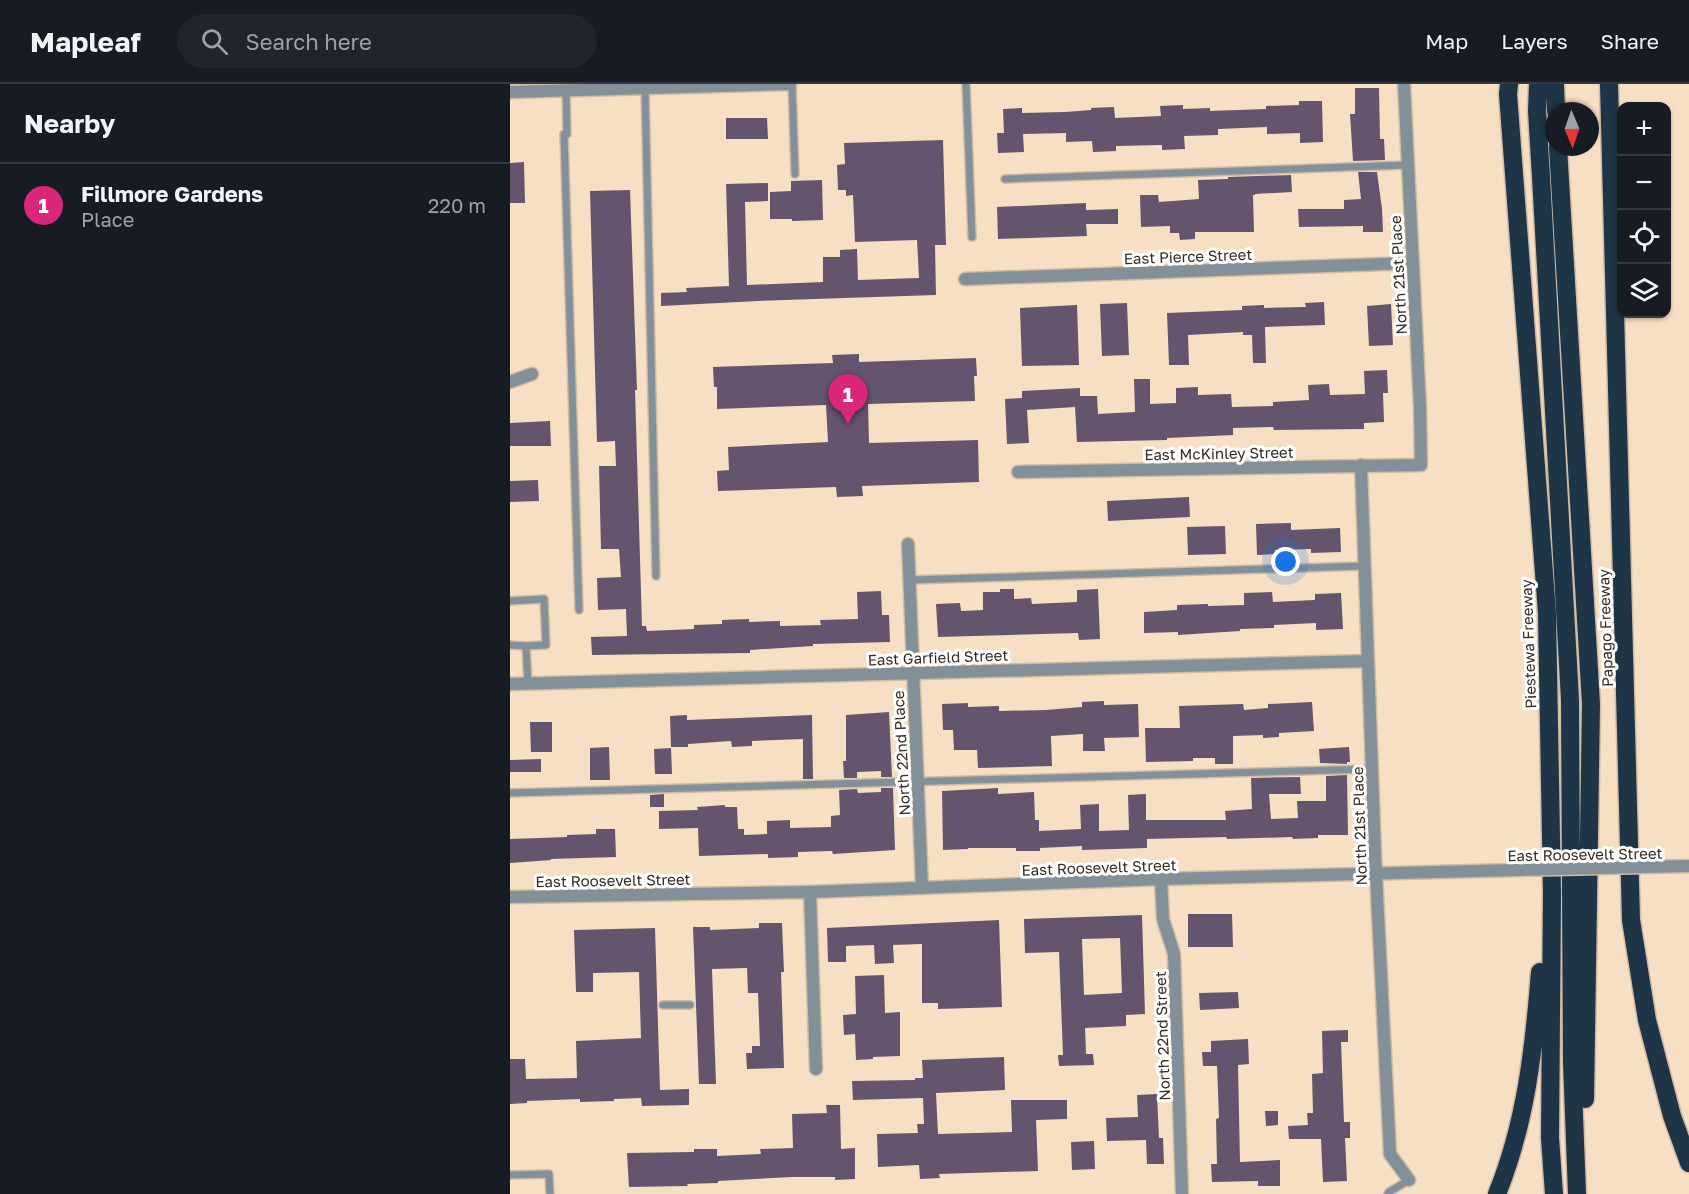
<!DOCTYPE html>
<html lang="en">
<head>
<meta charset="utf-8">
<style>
  body { margin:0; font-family:"Golos Text",sans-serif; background:#20242c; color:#f1f3f6 }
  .controls { position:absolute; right:18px; top:18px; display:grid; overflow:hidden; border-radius:12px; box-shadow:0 2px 4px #0004 }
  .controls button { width:54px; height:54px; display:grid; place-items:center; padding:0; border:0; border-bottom:2px solid #363941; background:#171b24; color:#f1f3f6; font:30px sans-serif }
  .compass { position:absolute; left:1035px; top:18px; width:54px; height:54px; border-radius:50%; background:#171b24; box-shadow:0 2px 4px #0004; rotate:178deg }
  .you { position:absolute; left:776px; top:478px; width:21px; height:21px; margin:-15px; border:4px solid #fff; border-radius:50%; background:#1a73e8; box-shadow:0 0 0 9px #1a73e833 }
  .badge { display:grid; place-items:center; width:39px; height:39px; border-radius:50%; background:#db2777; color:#fff; font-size:20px; font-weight:700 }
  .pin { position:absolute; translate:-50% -50px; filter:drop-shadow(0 2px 3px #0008) }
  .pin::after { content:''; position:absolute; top:32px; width:21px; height:18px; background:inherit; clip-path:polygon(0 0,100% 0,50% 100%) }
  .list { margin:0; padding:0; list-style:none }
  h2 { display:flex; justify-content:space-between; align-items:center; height:78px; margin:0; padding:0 24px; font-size:26px }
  h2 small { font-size:20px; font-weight:400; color:#9ea1a6 }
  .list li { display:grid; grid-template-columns:39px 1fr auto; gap:18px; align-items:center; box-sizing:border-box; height:84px; padding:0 24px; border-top:2px solid #363941 }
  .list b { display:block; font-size:22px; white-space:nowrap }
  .list p { margin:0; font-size:20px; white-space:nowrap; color:#9ea1a6 }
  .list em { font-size:20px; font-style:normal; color:#9ea1a6 }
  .icon { flex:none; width:33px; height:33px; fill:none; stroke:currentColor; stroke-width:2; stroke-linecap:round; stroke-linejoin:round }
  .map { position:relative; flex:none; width:1179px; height:1110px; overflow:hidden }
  header { display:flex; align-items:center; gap:36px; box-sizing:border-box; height:84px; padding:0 30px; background:#171b24; border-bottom:2px solid #363941 }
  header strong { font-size:28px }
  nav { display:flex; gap:33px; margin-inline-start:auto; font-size:21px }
  .search { width:420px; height:54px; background:#20242c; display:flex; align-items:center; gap:15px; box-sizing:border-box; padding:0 21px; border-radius:33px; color:#9ea1a6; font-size:22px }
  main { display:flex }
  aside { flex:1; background:#171b24 }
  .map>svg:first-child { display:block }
  .building { fill:#65546e; fill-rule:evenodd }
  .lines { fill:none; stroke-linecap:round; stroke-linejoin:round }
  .service-casing { stroke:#d0bba3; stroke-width:10 }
  .minor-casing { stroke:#d0bba3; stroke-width:15 }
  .tertiary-casing { stroke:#d0bba3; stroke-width:15 }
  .motorway-casing { stroke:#d0bba3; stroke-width:21 }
  .service { stroke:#849099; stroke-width:7 }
  .minor { stroke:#849099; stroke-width:12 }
  .tertiary { stroke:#849099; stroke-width:12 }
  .motorway { stroke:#1e3547; stroke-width:18 }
  .tertiary-bridge-casing { stroke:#d0bba3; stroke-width:15; stroke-linecap:butt }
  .tertiary-bridge { stroke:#849099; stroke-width:12 }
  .labels { text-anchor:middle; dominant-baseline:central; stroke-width:6; stroke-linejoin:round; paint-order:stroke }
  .street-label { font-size:15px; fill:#342b21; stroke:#fff }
</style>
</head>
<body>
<header>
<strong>Mapleaf</strong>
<div class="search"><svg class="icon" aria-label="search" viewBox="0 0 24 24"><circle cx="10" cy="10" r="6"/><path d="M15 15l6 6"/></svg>Search here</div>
<nav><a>Map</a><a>Layers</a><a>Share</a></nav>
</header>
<main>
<aside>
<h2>Nearby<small></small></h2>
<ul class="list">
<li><span class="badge">1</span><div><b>Fillmore Gardens</b><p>Place</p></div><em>220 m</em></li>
</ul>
</aside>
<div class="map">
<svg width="1179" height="1110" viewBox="0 0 1179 1110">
  <rect width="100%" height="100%" fill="#f7dfc3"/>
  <path class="building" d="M845,4H869L870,55H874L875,76L843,77L840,30H845Z
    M789,17H812L813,58L790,59V49L757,50V43L708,45V51L674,52L675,65L652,66V61L606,62V67L583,68L582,57L556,58V49L513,50L514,68L488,69L487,49H494L493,25L512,24V29L555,28L581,26V24L604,23L605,34L651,32L650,22L673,21V25L700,24V27L756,25V22L789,21Z
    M216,34H257L258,55H216Z
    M433,56L436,161H425L426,211L248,217L151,222V209L177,208L176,204L219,202L216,100L258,99V117L235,118L237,201L313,198V173H330V166L347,165L348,196L409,194L407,156L345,158L343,111L336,112V106H328L327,81L335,80L334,59Z
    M14,78L15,119H0V79Z
    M848,88H867L872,125L873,148H853V142L789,143L788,125H834V116L851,115Z
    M781,91L782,108L745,110V111H743L744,148H685V155L670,156L669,149H660V142L631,143L630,111H648L649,118L689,115L688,96L718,95V93Z
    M312,96L313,136L282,137V135H260V108L281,107V97Z
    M120,106L127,306H125L132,542H136L137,547L184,545V541L212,540V536L239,535V538L270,537V542L311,541L310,536L348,535L347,508L371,507L372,531H379L380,558L303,560V562L240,566V569L82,571L81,553L117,552L116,525L88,526L87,494L111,493L109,465H91L89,382H106L105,357L87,358L80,107Z
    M576,119V126L608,125V140H576L577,152L488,155L487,123Z
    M814,218L815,241L755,243L756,279H743L742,251H733V248L678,251L679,281H659L657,229L732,226V222L754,221V224L796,223L795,219Z
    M617,219L619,271L592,272L590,220Z
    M881,220L883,261L859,262L857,222Z
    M567,221L569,281L512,282L510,224Z
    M349,270V278L466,274L467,292H464L465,317L358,320L359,359L468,356L469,398L352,402L353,412L327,413L326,403L208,407L207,387L219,386L218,363L318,358L316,321L207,325V303H204L203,283L323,279L322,271Z
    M877,286L878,309H873L874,338L854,339V345L764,346L763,343L723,344V351L657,354V356L567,358L565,323L517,326L519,359L497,360L495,315L512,314V307L570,304V312H587L588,330L625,328L624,295H640V320L666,319V304L688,303V311L721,310L722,323L763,322V318L799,316L798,301L819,300L820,311L855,310L854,287Z
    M40,337L41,362H0V339Z
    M28,396L29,417L0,418V397Z
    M679,413L680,433L598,437L597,417Z
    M781,439V446L830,444L831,468L801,469V465L765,466V470L747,471L746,440Z
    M715,442L716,470L678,471L677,443Z
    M490,505H504V515L521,514L522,520L567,518V506L588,505L590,555L569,556L568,549L428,553L426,520L450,519L451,527L473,526V508H490Z
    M762,508L763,518L805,516V510L831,509L833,545L806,546V539L764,541V544L730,545V547L668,551V548L634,549V528L667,526V521L698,520V522L734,521V509Z
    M594,617V621L628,620L629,653L594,654L595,667H573V650L541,652L542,682L468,684L467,666H444L443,646H433L432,620L458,619V623L489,622V627L536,626L572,623V618Z
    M802,618L804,647L769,649V653L753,654V651L723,652V680H705V674H683V677L636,678L635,644H670L669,622L733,620L734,626L758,624V620Z
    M379,628L382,693H371V687L347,688V694H334L333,677H336V631Z
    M177,631V636L302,631L303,695H293V655L242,657V662L222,663L221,657L178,660V663H161L160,632Z
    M20,638H42V668H21Z
    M99,663L100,696H80V664Z
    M839,663L840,678H837V680L810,679L809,665Z
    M161,664L162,690H145L144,665Z
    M31,675V688H0V676Z
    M837,691L838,751H808V754L783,755L782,753L717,755L716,753L637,755V764L572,766V762L530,764V767H506V764H458V765L433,766L432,707L488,704V710L524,708L525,736H529V747L571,745L570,721L589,720V747L619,746L618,711L636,710V736H716L715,727L742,725L741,694L790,693L791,710H759L761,735L788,734L787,717H816V692Z
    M371,704H383L385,766L323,770L322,767L288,768V773L258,774V770L189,772L188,744L149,745V727L188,726L187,723L215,721V723H227L228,745H234V751L257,750V737L280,736V744L321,743V732L330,731L329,706L347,705L348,709L371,708Z
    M154,710V723H140V711Z
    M86,745H105L106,773L41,775V776L0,779V755L57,753V751L86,750Z
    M678,830H722L723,863H678Z
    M632,831L635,930L616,931V942L575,944L576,970H583L584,981L549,982L548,971H553L549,868L515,869L514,835ZM610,854L612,909L574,911L572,855Z
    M489,836L492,923L428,925V919H412V860L383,861L384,879L365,880L364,861L336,862V878H318L317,844Z
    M249,839H272L274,888H271L274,984L237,985L236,969H242V962H250L248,909H238L237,884L202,885L206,1000H189L183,843H200V846L249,844Z
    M145,844L150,1006L179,1005V1021L132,1022L131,1014L104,1015V1017L70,1018V1015L17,1017V1019L0,1020V975H15L16,995L67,994L66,957L131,954L129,888L83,889V908H66L64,846Z
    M374,891L375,929L390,928V972L363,973V975L346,976L345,950L334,951L333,931L346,930L345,892Z
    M728,908L729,924L690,926L689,909Z
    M838,946V958H831L834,1038H840V1054H835L837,1097L813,1098L811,1055H779L778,1042L798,1041L797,1029H803L802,990L813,989L812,947Z
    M738,955L739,980L728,981L730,1078L770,1076V1102H748V1097L702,1098L701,1080H707L706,1035L709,1034L707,982H693L692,968H701V957Z
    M494,973L495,1006L426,1009L428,1050L502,1048L501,1016H557V1035L526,1036L528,1087L429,1090L430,1094L410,1095L409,1081L368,1083L367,1050L408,1049L407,1040H414L413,1014L343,1016L342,997L405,996V994H413L412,976Z
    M647,1010L649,1054H653L654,1080H637L636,1056L597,1057L596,1034L628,1033L627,1011Z
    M316,1021H330L331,1065L345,1064V1095L325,1096V1093H282L208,1097V1099L177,1100L178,1102L119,1103L117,1069L184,1068V1065H207V1072L251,1070L250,1065L283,1064L282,1030L317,1029Z
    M755,1027H768V1041L756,1042Z
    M584,1057L585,1085L562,1086L561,1058Z"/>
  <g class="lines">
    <g class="service-casing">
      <path id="service" d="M282,0L285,90
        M456,0L462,153
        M135,4L146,492
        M56,7L57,50
        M54,50L69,526
        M495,95L898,81
        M399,496L854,482
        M0,517L34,515L36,561L16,562L18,600
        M0,561L16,562
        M0,709L862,685
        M153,921H180
        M0,1091L39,1090L40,1110
        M878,1110L879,1108L899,1096"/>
    </g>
    <g class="minor-casing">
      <path id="minor" d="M0,8L280,0
        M455,195L903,179
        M0,298L22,290
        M851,381L865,770L880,1070L899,1096
        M508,388L911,381L910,323L894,0
        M398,460L412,804
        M0,600L857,577
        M651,795L653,835L664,870L672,1110
        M300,808L306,985"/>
    </g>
    <g class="tertiary-casing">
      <path id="tertiary" d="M0,813L300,808L651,795L1005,786"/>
    </g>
    <g class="motorway-casing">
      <path id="motorway" d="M999,0L998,10L1037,529L1042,809L1040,1054L1044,1110
        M1028,0L1027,27L1031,93L1060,616L1062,978L1067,1110
        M1045,0L1046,27
        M1099,0L1121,836L1137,936L1162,1032L1179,1079
        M1048,63L1081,620L1075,1015
        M987,1110C1016,1039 1024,964 1030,888"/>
    </g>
    <use href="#service" class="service"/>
    <use href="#minor" class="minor"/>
    <use href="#tertiary" class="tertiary"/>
    <use href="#motorway" class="motorway"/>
    <g class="tertiary-bridge-casing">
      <path id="tertiary-bridge" d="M1005,786L1179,782"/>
    </g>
    <use href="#tertiary-bridge" class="tertiary-bridge"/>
  </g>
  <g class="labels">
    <g class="street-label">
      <text transform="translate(678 172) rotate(-2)">East Pierce Street</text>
      <text transform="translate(888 191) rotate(-93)">North 21st Place</text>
      <text transform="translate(709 369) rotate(-1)">East McKinley Street</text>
      <text transform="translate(1095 544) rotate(-92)">Papago Freeway</text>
      <text transform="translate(1018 560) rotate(-92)">Piestewa Freeway</text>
      <text transform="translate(428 573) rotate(-2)">East Garfield Street</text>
      <text transform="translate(391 669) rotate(-93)">North 22nd Place</text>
      <text transform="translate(849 742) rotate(-92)">North 21st Place</text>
      <text transform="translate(1075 770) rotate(-1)">East Roosevelt Street</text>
      <text transform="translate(589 783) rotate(-2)">East Roosevelt Street</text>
      <text transform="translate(103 796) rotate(-1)">East Roosevelt Street</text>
      <text transform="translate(652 952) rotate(-92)">North 22nd Street</text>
    </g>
  </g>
</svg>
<div class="controls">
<button>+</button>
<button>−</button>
<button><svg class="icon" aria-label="locate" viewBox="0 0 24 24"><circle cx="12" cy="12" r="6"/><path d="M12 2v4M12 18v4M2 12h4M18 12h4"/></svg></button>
<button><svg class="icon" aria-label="layers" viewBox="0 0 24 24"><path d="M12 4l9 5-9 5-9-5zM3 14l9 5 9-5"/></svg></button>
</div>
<svg class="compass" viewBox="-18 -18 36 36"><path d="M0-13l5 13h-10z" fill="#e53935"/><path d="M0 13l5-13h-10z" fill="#9ea1a6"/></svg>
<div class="you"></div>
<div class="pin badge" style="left:338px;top:340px">1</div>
</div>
</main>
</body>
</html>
